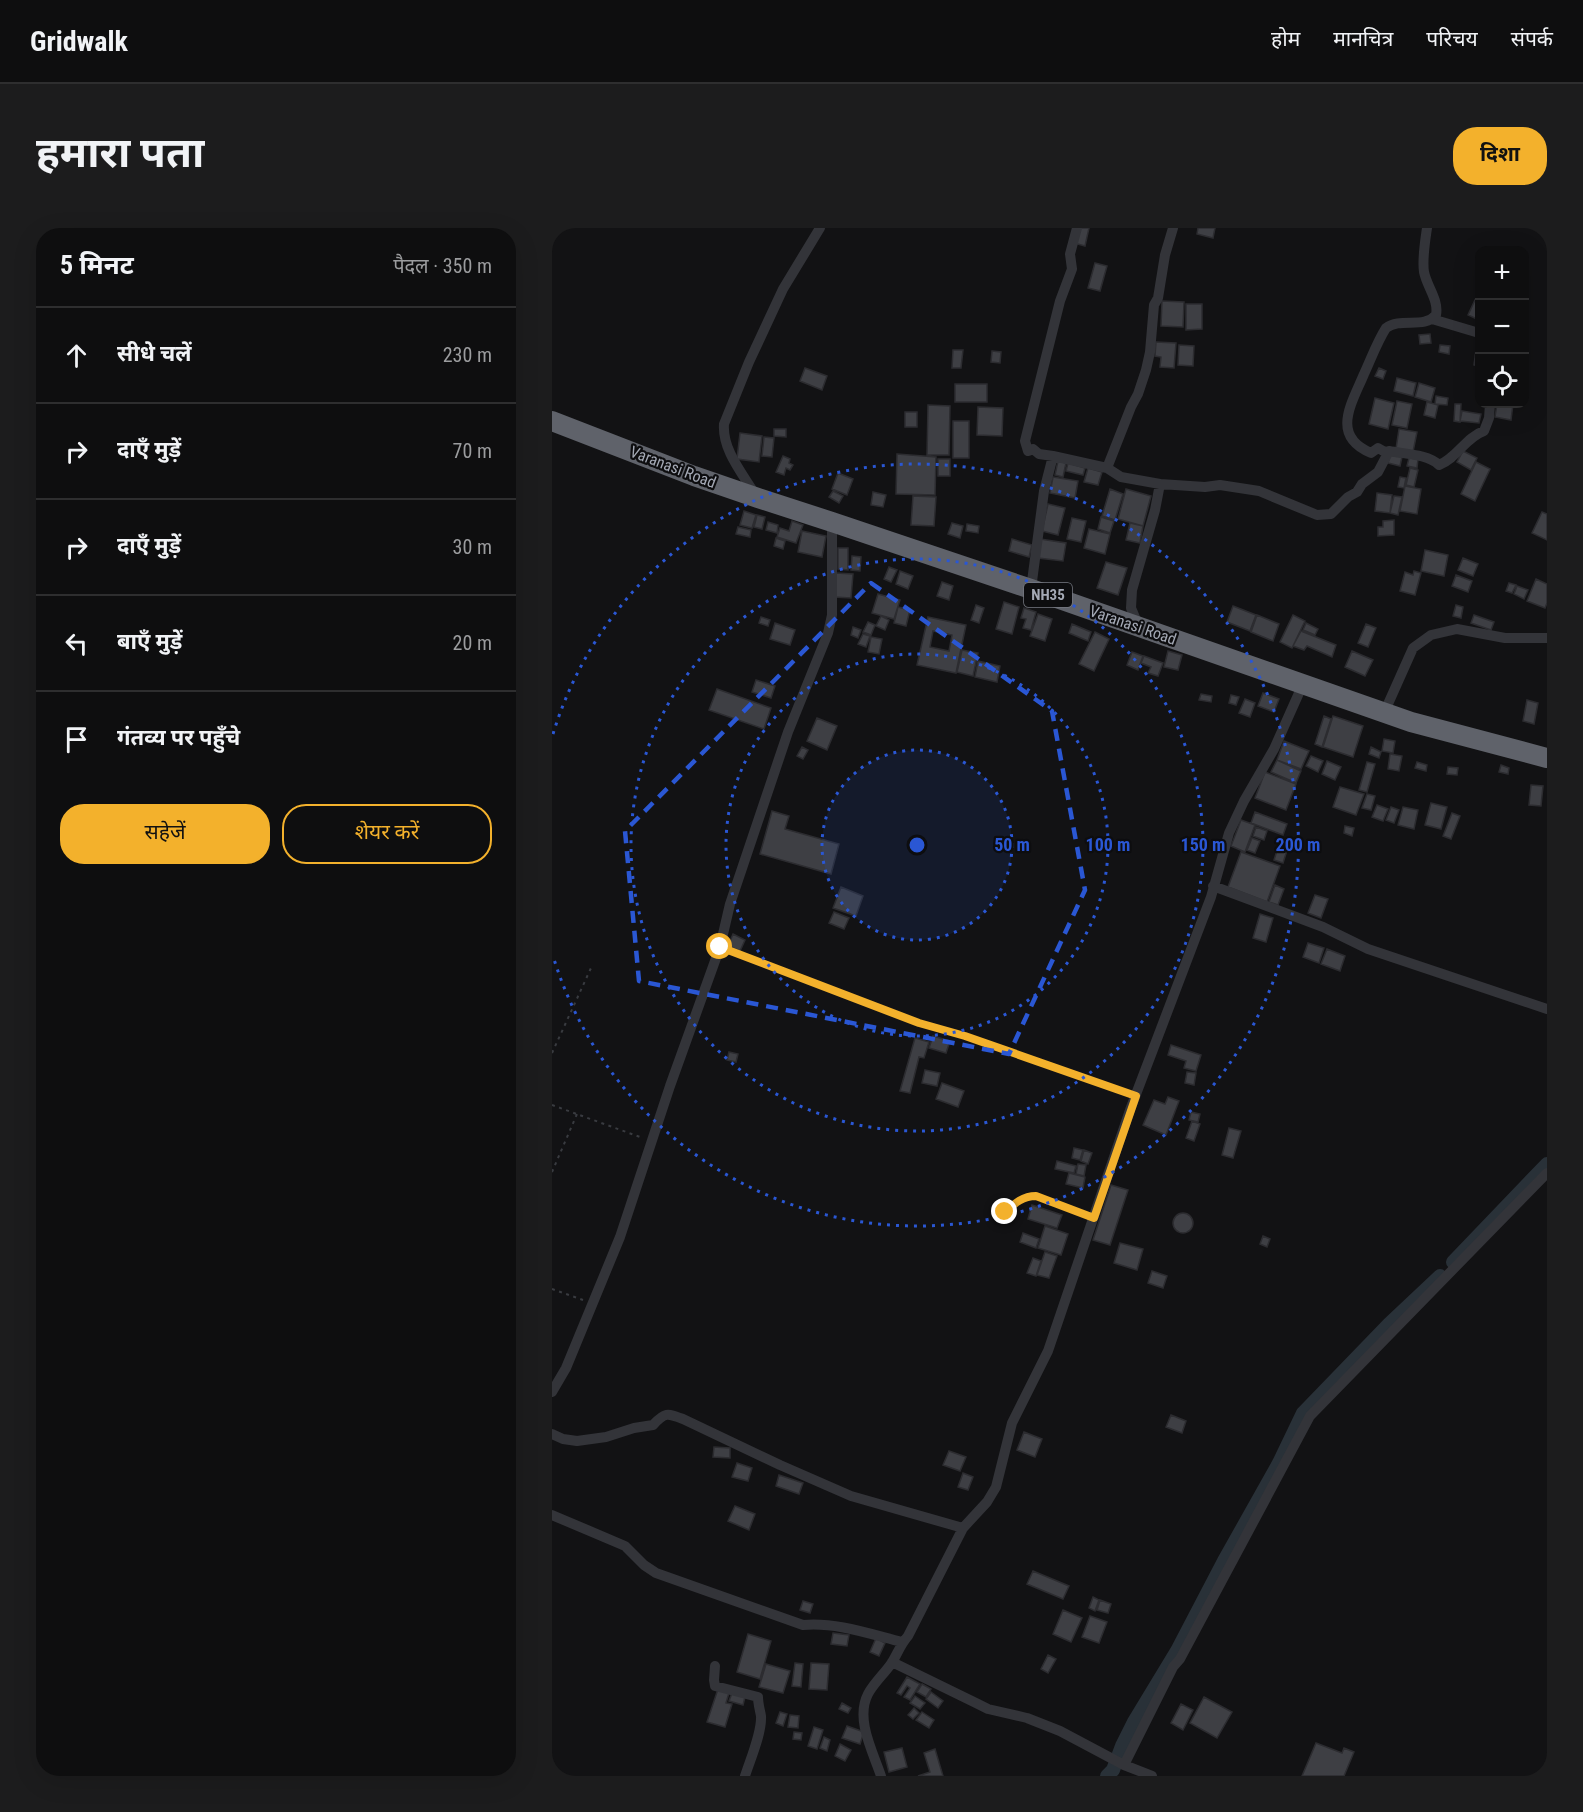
<!DOCTYPE html>
<html lang="hi">
<head>
<meta charset="utf-8">
<style>
  body { margin:0; font-family:"Roboto Condensed","Noto Sans Devanagari",sans-serif; background:#1c1c1d; color:#f1f3f6 }
  .controls { position:absolute; right:18px; top:18px; display:grid; overflow:hidden; border-radius:12px; box-shadow:0 6px 24px #0002 }
  .controls button { width:54px; height:54px; display:grid; place-items:center; padding:0; border:0; border-bottom:2px solid #2e2e2f; background:#0e0e0f; color:#f1f3f6; font:30px sans-serif }
  .stop { position:absolute; width:18px; height:18px; margin:-14px; border:4px solid #f3b12c; border-radius:50%; background:#fff }
  .stop.end { background:#f3b12c; border-color:#fff; box-shadow:0 2px 6px #0008 }
  .list { margin:0; padding:0; list-style:none }
  h2 { display:flex; justify-content:space-between; align-items:center; height:78px; margin:0; padding:0 24px; font-size:26px }
  h2 small { font-size:20px; font-weight:400; color:#9b9c9e }
  .list li { display:grid; grid-template-columns:39px 1fr auto; gap:18px; align-items:center; box-sizing:border-box; height:96px; padding:0 24px; border-top:2px solid #2e2e2f }
  .list b { display:block; font-size:22px; white-space:nowrap }
  .list em { font-size:20px; font-style:normal; color:#9b9c9e }
  .actions { display:flex; gap:12px; padding:18px 24px }
  .actions a { flex:1; padding:14px 0; border:2px solid #f3b12c; border-radius:24px; text-align:center; font-size:21px; color:#f3b12c }
  .actions .main { background:#f3b12c; color:#111 }
  .icon { flex:none; width:33px; height:33px; fill:none; stroke:currentColor; stroke-width:2; stroke-linecap:round; stroke-linejoin:round }
  .map { position:relative; flex:none; width:995px; height:1548px; overflow:hidden; border-radius:24px }
  header { display:flex; align-items:center; gap:36px; box-sizing:border-box; height:84px; padding:0 30px; background:#0e0e0f; border-bottom:2px solid #2e2e2f }
  header strong { font-size:28px }
  nav { display:flex; gap:33px; margin-inline-start:auto; font-size:21px }
  .intro { display:flex; align-items:center; justify-content:space-between; box-sizing:border-box; height:144px; padding:0 36px }
  h1 { margin:0; font-size:42px }
  .button { padding:15px 27px; border-radius:24px; background:#f3b12c; color:#111; font-size:21px; font-weight:700 }
  main { display:flex; gap:36px; padding:0 36px }
  aside { flex:1; background:#0e0e0f; border-radius:24px; box-shadow:0 6px 24px #0002 }
  .map>svg:first-child { display:block }
  .lines { fill:none; stroke-linecap:round; stroke-linejoin:round }
  .canal { stroke:#293138; stroke-width:14 }
  .building { fill:#3e3f44; stroke:#2c2c30; stroke-width:1.5; fill-rule:evenodd }
  .path { stroke:#393b40; stroke-width:2; stroke-dasharray:3 4.5; stroke-linecap:butt }
  .lane { stroke:#333439; stroke-width:5 }
  .street { stroke:#333439; stroke-width:10 }
  .highway { stroke:#5f626a; stroke-width:20 }
  .route { stroke:#f3b12c; stroke-width:8 }
  .marked { fill:none; stroke:#2a57d4; stroke-width:4.5; stroke-dasharray:12 8; stroke-linejoin:round }
  .ring { fill:none; stroke:#2a57d4; stroke-width:3; stroke-dasharray:3 6 }
  .labels { text-anchor:middle; dominant-baseline:central; stroke-width:4.5; stroke-linejoin:round; paint-order:stroke }
  .shield { fill:#0d0d0f; stroke:#777a83; stroke-width:1.5 }
  .shield-label { font-size:15px; font-weight:bold; fill:#a4a9b5 }
  .street-label { font-size:16px; fill:#a4a9b5; stroke:#0d0d0f }
  .centre { fill:#2a57d4; stroke:#0d0d0f; stroke-width:3 }
  .ring-label { font-size:18px; text-anchor:middle; font-weight:bold; fill:#2a57d4; stroke:#0d0d0f; stroke-width:4.5; stroke-linejoin:round; paint-order:stroke }
</style>
</head>
<body>
<header>
<strong>Gridwalk</strong>
<nav><a>होम</a><a>मानचित्र</a><a>परिचय</a><a>संपर्क</a></nav>
</header>
<div class="intro"><h1>हमारा पता</h1><a class="button">दिशा</a></div>
<main>
<aside>
<h2>5 मिनट<small>पैदल · 350 m</small></h2>
<ul class="list">
<li><svg class="icon" aria-label="ahead" viewBox="0 0 24 24"><path d="M12 20V5M6 11l6-6 6 6"/></svg><div><b>सीधे चलें</b></div><em>230 m</em></li>
<li><svg class="icon" aria-label="right" viewBox="0 0 24 24"><path d="M7 20v-9h11M14 6l5 5-5 5"/></svg><div><b>दाएँ मुड़ें</b></div><em>70 m</em></li>
<li><svg class="icon" aria-label="right" viewBox="0 0 24 24"><path d="M7 20v-9h11M14 6l5 5-5 5"/></svg><div><b>दाएँ मुड़ें</b></div><em>30 m</em></li>
<li><svg class="icon" aria-label="left" viewBox="0 0 24 24"><path d="M17 20v-9H6M10 6l-5 5 5 5"/></svg><div><b>बाएँ मुड़ें</b></div><em>20 m</em></li>
<li><svg class="icon" aria-label="arrive" viewBox="0 0 24 24"><path d="M6 21V4h12l-3 4 3 4H6"/></svg><div><b>गंतव्य पर पहुँचे</b></div></li>
</ul>
<div class="actions"><a class="main">सहेजें</a><a>शेयर करें</a></div>
</aside>
<div class="map">
<svg width="995" height="1548" viewBox="0 0 995 1548">
  <rect width="100%" height="100%" fill="#121214"/>
  <g class="lines">
    <path class="canal" d="M901,1034L995,936
      M555,1548L561,1542L570,1518L582,1494L625,1423L672,1333L727,1235L751,1185L837,1096L888,1048"/>
  </g>
  <path class="building" d="M525,0H537L533,18L522,15Z
    M646,0H663L661,10L645,6Z
    M543,35L555,38L548,63L536,60Z
    M923,72L927,75V92L916,87Z
    M610,73L632,74L631,99L609,98Z
    M634,76H650V101L634,102Z
    M878,106L879,115L868,116L867,107Z
    M604,114L624,115L622,140L608,139L609,129L603,128Z
    M627,117L642,118L641,138L626,137Z
    M888,117L898,118L897,126L887,124Z
    M401,122H411L409,140H400Z
    M924,122L927,123V138L922,137Z
    M440,123L449,124L448,135L439,134Z
    M253,140L275,148L270,162L248,153Z
    M827,140L834,143L831,151L823,148Z
    M845,150L864,155L861,168L842,163Z
    M867,155L883,160L879,174L863,169Z
    M403,156H435V174H403Z
    M884,168L896,170L895,177L883,176Z
    M823,170L842,175L836,201L817,196Z
    M845,173L860,176L855,200L840,197Z
    M875,174L886,177L883,190L872,187Z
    M903,176H909L908,194L902,193Z
    M945,176H961L959,192L943,189Z
    M376,177L398,178L397,227H375Z
    M426,179L451,180L450,208L425,207Z
    M910,183L929,186L927,195L908,193Z
    M353,184H365V199H353Z
    M401,193H417V230H401Z
    M222,201H234V209L222,208Z
    M847,201L865,204L861,224L844,221Z
    M188,205L210,208L207,234L185,231Z
    M212,209L222,210L220,229L210,228Z
    M911,223L925,230L919,242L905,234Z
    M345,226L384,229L383,267L344,266Z
    M838,227L850,229L848,238L836,235Z
    M231,228L238,231L237,235L241,237L238,242L234,240L232,247L224,244Z
    M857,230L866,231L865,240L855,238Z
    M386,231H398V248H386Z
    M506,233L514,235L511,249L503,247Z
    M924,234L938,241L923,273L909,266Z
    M516,235L533,240L531,247L514,243Z
    M536,240L550,244L546,257L532,254Z
    M858,240L866,242L862,259L854,257Z
    M286,245L301,251L295,267L280,261Z
    M501,249L526,253L523,270L498,265Z
    M848,249L854,250L852,260L846,259Z
    M853,258L869,261L865,286L848,283Z
    M558,261L571,266L563,292L550,288Z
    M574,261L599,268L591,298L566,291Z
    M281,263L291,268L287,275L277,269Z
    M321,264L334,267L331,279L319,277Z
    M825,265L840,267L838,285L823,283Z
    M361,268L384,269L382,298L359,297Z
    M842,268L850,269L846,287L838,285Z
    M496,276L513,280L506,307L490,303Z
    M192,283L204,287L200,300L188,297Z
    M990,284L995,286V312L980,305Z
    M205,287L213,289L210,301L202,299Z
    M549,289L562,293L558,305L546,301Z
    M520,290L534,293L529,314L515,311Z
    M842,292V307L826,308V299H831V293Z
    M240,293L251,297L244,315L225,309L228,300L237,303Z
    M216,294L226,297L225,305L214,302Z
    M400,295L411,298L408,310L396,306Z
    M578,295L591,298L588,315L574,312Z
    M415,296L427,298L426,305L414,303Z
    M186,299L199,302L198,309L184,306Z
    M537,301L558,306L553,326L532,320Z
    M250,303L274,308L270,329L246,324Z
    M224,310L233,313L231,321L222,318Z
    M460,311L480,317L477,329L457,323Z
    M488,311L514,315L511,333L486,330Z
    M286,320H296V342L286,341Z
    M873,322L896,327L892,348L869,343Z
    M300,328L309,329L308,343L299,342Z
    M911,330L926,336L921,348L906,342Z
    M554,334L575,340L566,367L545,360Z
    M337,339L345,342L339,354L332,351Z
    M348,343L361,348L356,361L344,356Z
    M862,343L869,345L863,367L848,363L853,344L861,347Z
    M284,345L301,346L299,370L282,369Z
    M904,347L920,353L916,364L900,358Z
    M984,351L995,356V375L993,380L975,373Z
    M390,354L401,358L397,372L385,368Z
    M957,355L964,357L960,365L954,363Z
    M965,358L976,362L972,371L962,366Z
    M326,366L348,372L342,391L320,385Z
    M452,374L467,379L460,406L444,401Z
    M424,377L432,380L427,395L419,392Z
    M904,377L911,379L909,390L901,388Z
    M681,378L704,387L698,403L675,394Z
    M346,379L358,382L354,398L342,395Z
    M472,380L484,384L479,402L471,400L474,391L469,390Z
    M486,386L500,391L493,413L478,408Z
    M705,387L727,396L721,413L699,404Z
    M741,387L753,393L740,420L728,414Z
    M922,387L942,394L939,402L919,395Z
    M329,388L337,392L333,402L324,398Z
    M209,389L218,392L216,398L207,395Z
    M376,389L414,397L404,445L365,437ZM381,403L400,407L397,423L378,419Z
    M316,394L323,397L319,407L311,404Z
    M223,395L243,402L238,417L218,411Z
    M754,395L766,401L763,407L751,402Z
    M520,396L539,404L536,413L517,405Z
    M814,396L824,400L816,419L806,415Z
    M301,399L309,402L306,410L299,407Z
    M749,403L784,417L780,429L755,418L752,422L741,418Z
    M543,404L557,411L542,443L527,436Z
    M311,406L318,408L314,419L306,416Z
    M319,409L330,411L327,426L316,424Z
    M410,422L426,425L421,448L405,444Z
    M616,423L630,427L626,442L612,439Z
    M800,423L821,432L813,448L793,439Z
    M580,424L591,428L586,442L575,437Z
    M592,428L611,435L606,448L596,445L599,439L589,435Z
    M426,433L448,438L445,454L423,449Z
    M204,452L223,458L219,470L200,464Z
    M165,461L219,480L212,501L157,482Z
    M711,465L727,471L722,484L706,478Z
    M649,466L660,468L659,474L647,472Z
    M679,467L687,469L684,477L677,475Z
    M693,471L703,475L698,489L687,485Z
    M975,472L986,475L982,496L971,493Z
    M772,488L779,491L770,519L763,516Z
    M781,488L811,498L801,529L771,519Z
    M265,490L285,498L275,522L255,513Z
    M832,511L843,513L841,525L830,523Z
    M732,513L757,523L749,541L725,532Z
    M250,519L256,522L251,531L245,528Z
    M819,519L829,524L827,530L817,526Z
    M838,526L850,528L847,543L836,541Z
    M759,528L771,533L766,544L754,538Z
    M725,532L749,543L744,555L719,544Z
    M775,533L789,539L783,552L770,546Z
    M815,534L823,536L815,564L807,562Z
    M865,534L875,537L874,543L863,540Z
    M949,537L957,540L956,546L947,544Z
    M896,539L906,540L905,547L895,546Z
    M713,544L744,556L734,582L703,570Z
    M979,557L991,558L989,578L977,577Z
    M788,559L812,566L804,587L781,579Z
    M815,566L823,568L819,582L810,580Z
    M879,575L895,579L889,601L873,597Z
    M825,577L836,581L831,593L820,589Z
    M839,579L847,582L842,595L834,592Z
    M851,579L866,582L862,601L846,597Z
    M220,583L237,588L233,601L287,616L279,646L208,626Z
    M703,584L735,596L731,607L699,595Z
    M900,585L908,588L899,611L891,608Z
    M689,592L703,597L693,624L679,618Z
    M793,598L802,600L800,608L792,605Z
    M704,599L715,603L712,612L701,608Z
    M700,610L708,613L703,625L695,622Z
    M729,610L738,613L731,635L722,632Z
    M689,624L728,638L715,674L676,659Z
    M723,657L732,661L726,677L717,674Z
    M289,659L311,668L304,688L281,680Z
    M763,667L776,671L769,690L756,685Z
    M282,684L297,690L292,701L277,695Z
    M708,686L721,690L714,714L701,710Z
    M181,706L193,712L188,723L176,718Z
    M756,715L772,720L767,735L751,729Z
    M775,721L793,728L788,743L769,736Z
    M381,808L398,813L394,825L377,820Z
    M363,810L377,814L372,830L367,829L358,865L348,863Z
    M619,817L649,827L644,843L632,840L634,833L616,827Z
    M177,824L186,826L184,834L175,832Z
    M373,842L388,845L385,858L370,855Z
    M635,844L644,845L642,857L633,855Z
    M390,855L412,863L406,879L384,871Z
    M616,869L627,873L614,907L591,897L602,872L613,876Z
    M639,884L648,886L646,894L637,892Z
    M640,893L648,896L642,913L634,910Z
    M677,900L689,903L681,930L670,927Z
    M522,920L531,922L528,932L520,930Z
    M532,922L540,925L536,936L529,933Z
    M505,933L524,938L522,945L503,941Z
    M526,936L534,937L532,948L524,946Z
    M517,945L533,949L531,960L514,956Z
    M559,957L576,962L558,1017L541,1012Z
    M480,977L510,987L505,1000L476,991Z
    M621 995a10 10 0 1 1 20 0a10 10 0 1 1-20 0Z
    M493,998L516,1006L509,1027L486,1020Z
    M471,1005L487,1011L484,1020L468,1014Z
    M711,1008L718,1011L715,1019L708,1016Z
    M568,1015L591,1021L585,1042L562,1035Z
    M493,1024L505,1028L497,1050L485,1047Z
    M481,1030L489,1033L484,1048L475,1045Z
    M600,1043L615,1048L611,1060L596,1055Z
    M619,1187L634,1193L630,1205L614,1199Z
    M472,1204L490,1211L483,1229L465,1222Z
    M162,1219L178,1220V1230L161,1229Z
    M397,1223L414,1229L408,1243L391,1237Z
    M185,1235L200,1240L196,1253L180,1249Z
    M411,1245L421,1249L416,1262L406,1259Z
    M227,1247L251,1255L247,1266L224,1258Z
    M183,1278L203,1286L197,1302L176,1293Z
    M481,1343L517,1358L511,1371L475,1356Z
    M541,1369L547,1372L543,1383L537,1380Z
    M548,1372L559,1376L556,1385L545,1382Z
    M251,1373L261,1376L258,1385L248,1382Z
    M511,1382L530,1390L519,1414L501,1406Z
    M538,1388L555,1394L547,1415L530,1409Z
    M281,1405L297,1407L295,1418L279,1416Z
    M196,1406L219,1413L208,1451L185,1444Z
    M324,1410L333,1415L327,1428L318,1424Z
    M496,1427L504,1431L496,1445L489,1441Z
    M243,1435L251,1436L249,1459L240,1458Z
    M259,1435L277,1436L275,1462L257,1461Z
    M214,1436L238,1443L231,1465L207,1459Z
    M355,1449L368,1456L358,1472L352,1469L358,1460L355,1458L349,1467L345,1465Z
    M370,1456L379,1461L374,1469L365,1464Z
    M166,1461L177,1465L174,1475L180,1476L173,1499L155,1494Z
    M379,1464L391,1473L386,1480L374,1471Z
    M180,1465L193,1469L191,1477L177,1473Z
    M363,1468L373,1475L368,1481L358,1475Z
    M652,1469L680,1484L665,1510L638,1495Z
    M290,1475L299,1480L296,1485L287,1481Z
    M629,1476L641,1482L631,1502L619,1495Z
    M362,1480L367,1485L361,1491L356,1487Z
    M228,1484L235,1486L231,1498L224,1495Z
    M370,1484L382,1492L377,1500L364,1492Z
    M238,1487L247,1488L246,1500L236,1499Z
    M295,1498L312,1504L308,1516L290,1510Z
    M262,1499L271,1502L265,1521L256,1518Z
    M242,1504L250,1505L249,1512L241,1511Z
    M272,1509L278,1512L275,1523L268,1520Z
    M764,1515L790,1525L792,1520L802,1524L792,1548H750Z
    M288,1516L299,1522L293,1533L283,1528Z
    M350,1520L355,1539L337,1544L332,1524Z
    M383,1521L391,1548H366L378,1544L372,1525Z"/>
  <g class="lines">
    <path class="path" d="M179,723L367,795L413,808L572,864
      M0,825L39,740
      M0,877L88,909
      M0,944L25,886
      M0,1061L31,1072"/>
    <path class="lane" d="M453,984C463,975 471,968 485,968L541,990"/>
    <path class="street" d="M525,0L518,26L520,41L508,73L473,213L476,223L481,221L487,226L501,228L555,240L569,249L608,256L653,259L668,257L707,263L765,287L779,286L796,269L805,264L810,256L826,244L837,223L833,224L826,220L819,225C778,208 800,175 812,146C819,131 825,114 834,100C849,89 872,101 884,87C887,72 875,59 872,44C870,31 873,14 875,0
      M880,91L927,105
      M837,223C852,226 876,226 887,237C905,230 914,209 932,203L937,190L938,176
      M555,240L579,179L586,166L594,142L598,124L602,77L606,70L613,27L621,0
      M204,268C191,246 170,222 172,196L197,134L231,61L268,0
      M479,361L492,263L501,228
      M587,399L579,380L580,362L603,282L608,256
      M832,485L861,420L879,407L905,401L953,410H995
      M661,658L771,699L816,721L995,781
      M0,1164L14,1140L68,1009L118,858L168,719L178,676L236,504L276,405L280,387V294
      M0,1206L11,1211L25,1213L54,1209L82,1200L101,1197C113,1184 115,1185 131,1191L228,1237L299,1268L411,1300
      M0,1287L73,1318L92,1337L104,1345L251,1397C284,1394 318,1406 350,1414
      M340,1434L426,1476L436,1481L475,1490L508,1503L572,1537L600,1548
      M163,1438L162,1452L163,1458L206,1469C206,1476 208,1482 209,1488C210,1505 198,1532 193,1548
      M572,1537L621,1439L628,1431L758,1188L995,945
      M329,1548C321,1524 303,1491 316,1466C322,1455 331,1447 339,1436C345,1427 348,1417 356,1408L411,1300L435,1274L444,1259L460,1195L496,1123L578,882L659,669L677,605L692,573L722,521L751,456"/>
    <path class="highway" d="M0,193L142,248L206,270L280,294L479,361L859,494L995,530"/>
  </g>
  <g class="lines">
    <path class="route" d="M168,719L367,795L413,808L584,868L542,990L484,968C471,968 463,975 453,984"/>
  </g>
  <path class="marked" d="M319,355L500,483L533,662L457,826L87,753L73,603Z"/>
  <circle cx="365" cy="617" r="95" fill="#2a57d4" fill-opacity=".12"/>
  <g class="ring">
    <circle cx="365" cy="617" r="95"/>
    <circle cx="365" cy="617" r="191"/>
    <circle cx="365" cy="617" r="286"/>
    <path d="M1 506A381 381 0 1 1 1 728"/>
  </g>
  <g class="labels">
    <rect class="shield" x="472" y="355" width="48" height="24" rx="4.5"/>
    <g class="shield-label">
      <text x="496" y="367">NH35</text>
    </g>
    <g class="street-label">
      <text transform="translate(121 239) rotate(21)">Varanasi Road</text>
      <text transform="translate(581 397) rotate(19)">Varanasi Road</text>
    </g>
  </g>
  <circle cx="365" cy="617" r="9" class="centre"/>
  <g class="ring-label">
    <text x="460" y="623">50 m</text>
    <text x="556" y="623">100 m</text>
    <text x="651" y="623">150 m</text>
    <text x="746" y="623">200 m</text>
  </g>
</svg>
<div class="controls">
<button>+</button>
<button>−</button>
<button><svg class="icon" aria-label="locate" viewBox="0 0 24 24"><circle cx="12" cy="12" r="6"/><path d="M12 2v4M12 18v4M2 12h4M18 12h4"/></svg></button>
</div>
<div class="stop" style="left:168px;top:719px"></div>
<div class="stop end" style="left:453px;top:984px"></div>
</div>
</main>
</body>
</html>
